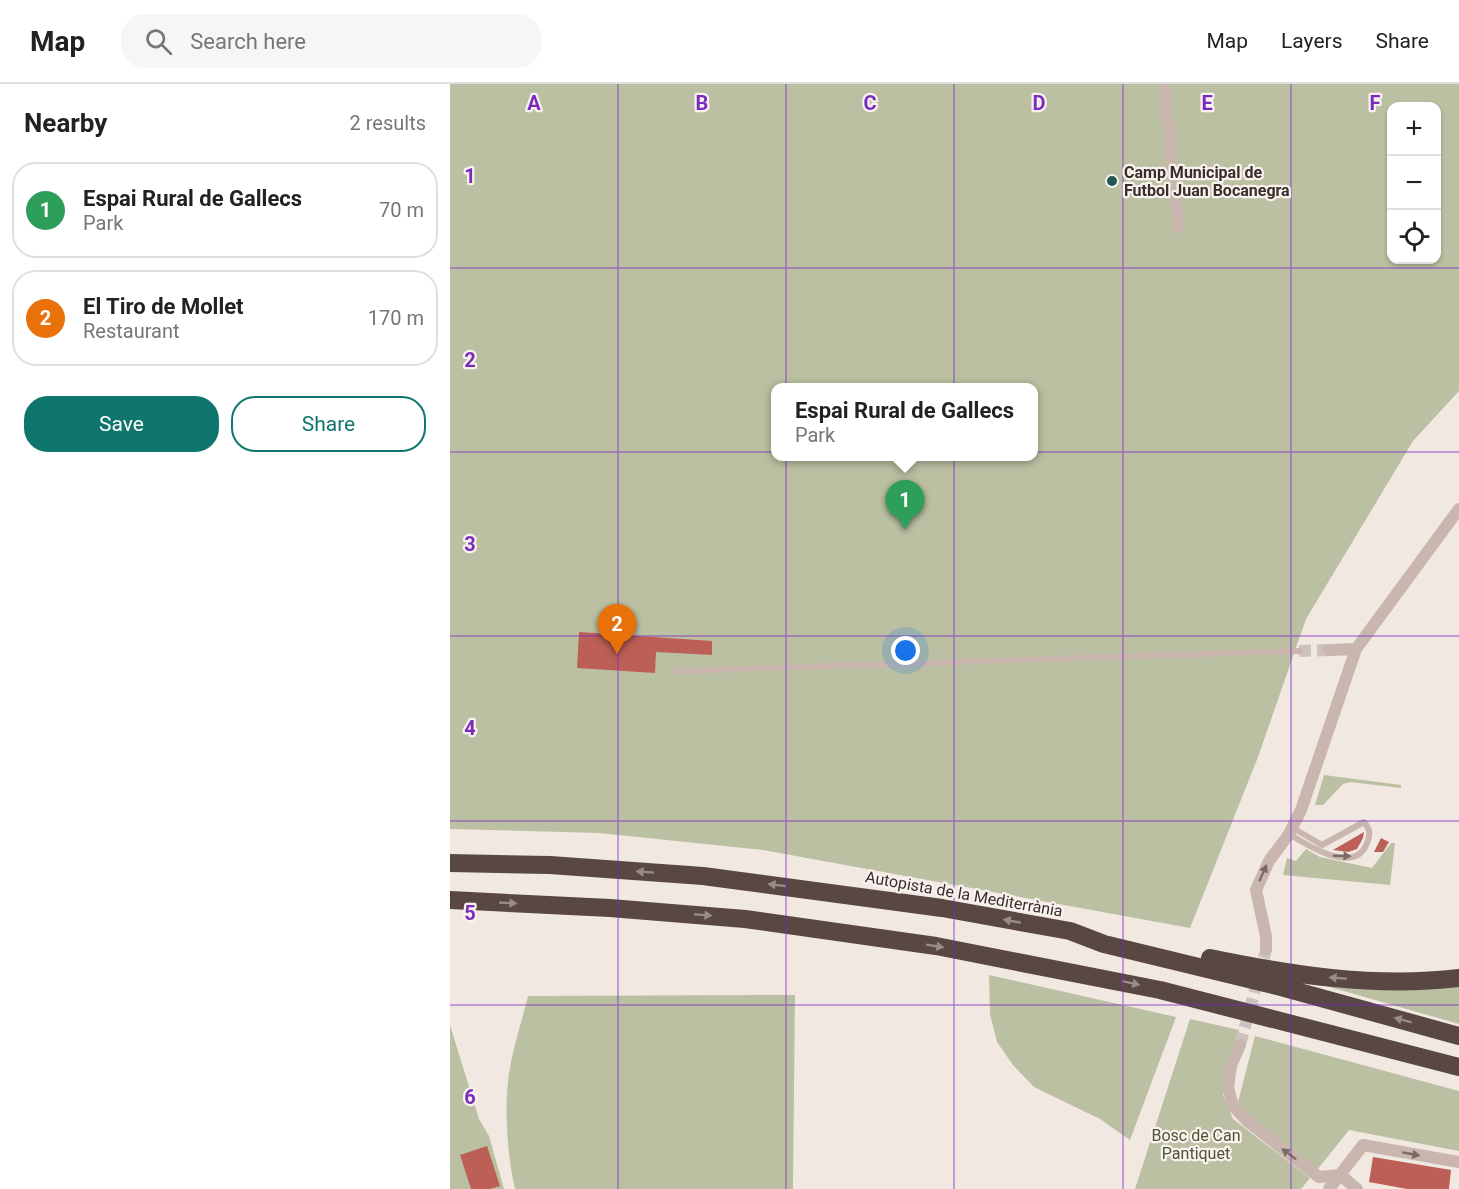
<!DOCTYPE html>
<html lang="en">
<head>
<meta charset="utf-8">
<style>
  body { margin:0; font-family:Roboto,sans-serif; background:#f6f6f6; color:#222 }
  .controls { position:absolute; right:18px; top:18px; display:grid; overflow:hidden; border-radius:12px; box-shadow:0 2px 4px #0004 }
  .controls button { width:54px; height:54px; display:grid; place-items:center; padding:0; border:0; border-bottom:2px solid #e0e0e0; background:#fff; color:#222; font:30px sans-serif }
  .you { position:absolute; left:456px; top:567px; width:21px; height:21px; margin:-15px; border:4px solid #fff; border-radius:50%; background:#1a73e8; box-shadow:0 0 0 9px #1a73e833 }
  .badge { display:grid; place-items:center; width:39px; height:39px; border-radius:50%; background:#0f766e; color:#fff; font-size:20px; font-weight:700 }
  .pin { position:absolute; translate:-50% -50px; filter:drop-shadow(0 2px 3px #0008) }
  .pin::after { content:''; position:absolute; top:32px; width:21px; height:18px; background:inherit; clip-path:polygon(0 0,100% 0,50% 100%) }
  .popup { position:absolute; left:321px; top:299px; width:267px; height:78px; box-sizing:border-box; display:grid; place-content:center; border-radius:12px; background:#fff; filter:drop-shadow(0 2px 4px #0005); font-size:20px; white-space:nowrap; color:#767676 }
  .popup b { font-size:22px; color:#222 }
  .popup::after { content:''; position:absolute; left:50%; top:100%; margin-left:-12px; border:12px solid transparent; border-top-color:#fff }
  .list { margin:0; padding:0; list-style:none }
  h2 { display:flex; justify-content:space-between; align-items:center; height:78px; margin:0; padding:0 24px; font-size:26px }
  h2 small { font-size:20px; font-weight:400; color:#767676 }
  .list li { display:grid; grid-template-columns:39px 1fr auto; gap:18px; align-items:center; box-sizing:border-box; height:96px; margin:0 12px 12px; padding:0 12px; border:2px solid #e0e0e0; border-radius:24px }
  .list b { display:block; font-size:22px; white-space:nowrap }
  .list p { margin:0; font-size:20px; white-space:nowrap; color:#767676 }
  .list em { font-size:20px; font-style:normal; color:#767676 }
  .actions { display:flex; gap:12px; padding:18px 24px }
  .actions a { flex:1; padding:14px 0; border:2px solid #0f766e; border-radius:24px; text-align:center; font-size:21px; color:#0f766e }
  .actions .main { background:#0f766e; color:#fff }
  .icon { flex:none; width:33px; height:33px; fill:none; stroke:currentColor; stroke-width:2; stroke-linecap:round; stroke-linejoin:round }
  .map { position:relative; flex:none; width:1009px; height:1105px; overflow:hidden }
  header { display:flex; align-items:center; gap:36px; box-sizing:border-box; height:84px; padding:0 30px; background:#fff; border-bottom:2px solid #e0e0e0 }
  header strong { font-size:28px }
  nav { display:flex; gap:33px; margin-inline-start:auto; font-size:21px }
  .search { width:420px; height:54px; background:#f6f6f6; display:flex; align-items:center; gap:15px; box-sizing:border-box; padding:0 21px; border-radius:24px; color:#767676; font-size:22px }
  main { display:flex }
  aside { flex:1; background:#fff }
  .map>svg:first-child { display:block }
  .green { fill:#bbc0a2; fill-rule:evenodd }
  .building { fill:#bc5f56 }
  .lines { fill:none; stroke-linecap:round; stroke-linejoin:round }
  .street-tunnel { stroke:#cdc3be; stroke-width:12; stroke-dasharray:12 6; stroke-linecap:butt }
  .lane { stroke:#c9b6ae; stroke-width:6 }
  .street { stroke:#c9b6ae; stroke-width:12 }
  .highway { stroke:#594744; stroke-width:18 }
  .oneway { fill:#7a6b66 }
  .oneway2 { fill:#998b88 }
  .grid { fill:none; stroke:#7b2cbf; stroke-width:1.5; stroke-opacity:0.55 }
  .poi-dot { fill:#245753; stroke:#f9f2ee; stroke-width:2 }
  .labels { text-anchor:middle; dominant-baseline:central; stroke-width:4.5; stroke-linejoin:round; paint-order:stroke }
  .poi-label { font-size:16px; font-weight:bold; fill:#392e2c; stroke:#f9f2ee; text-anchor:start }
  .street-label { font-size:16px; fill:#392e2c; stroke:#f9f2ee }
  .park-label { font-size:16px; fill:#4d5532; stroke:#f9f2ee }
  .grid-label { font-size:20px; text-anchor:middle; font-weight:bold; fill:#7b2cbf; stroke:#f9f2ee; stroke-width:4.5; stroke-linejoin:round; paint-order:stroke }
</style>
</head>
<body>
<header>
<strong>Map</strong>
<div class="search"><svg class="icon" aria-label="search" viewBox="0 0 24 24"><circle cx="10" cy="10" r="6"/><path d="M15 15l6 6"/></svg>Search here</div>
<nav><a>Map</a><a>Layers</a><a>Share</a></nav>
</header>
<main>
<aside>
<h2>Nearby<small>2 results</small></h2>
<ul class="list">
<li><span class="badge" style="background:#2e9e5b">1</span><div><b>Espai Rural de Gallecs</b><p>Park</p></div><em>70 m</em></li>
<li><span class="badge" style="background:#e8710a">2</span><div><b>El Tiro de Mollet</b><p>Restaurant</p></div><em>170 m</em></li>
</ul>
<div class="actions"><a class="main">Save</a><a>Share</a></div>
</aside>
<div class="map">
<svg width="1009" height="1105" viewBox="0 0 1009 1105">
  <rect width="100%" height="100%" fill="#f2e8e2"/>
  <path class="green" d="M0,0H1009V307L963,357L856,535L808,673L740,844L313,766L149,749L0,745ZM942,22H986V176H942ZM326,304H584V372H326Z
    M874,691L951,701V704L900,698L893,700L873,721H865Z
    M941,759H945L940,801L833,791L837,774L846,777L856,765L870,773L922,784Z
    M539,891L726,933L680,1056L650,1035L584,1003L563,981L547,958L540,930Z
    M855,896L1009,900V940Z
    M345,911L343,1105H65C57,1070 54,1024 59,989C63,963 72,937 78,912Z
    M740,935L789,946L773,1011L783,1035L860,1094L851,1105H685Z
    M0,941L29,1035L39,1052L54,1105H0Z
    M805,952L1009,1007V1067L899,1046L867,1086L793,1028L788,1018Z"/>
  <path class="building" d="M129,548L262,557V571L206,568L205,589L127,584Z
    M914,748L913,754L907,765L898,768L883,766Z
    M931,754L939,758L933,768H924Z
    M37,1062L50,1102L40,1105H21L10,1071Z
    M923,1073L1001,1086L999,1105H957L919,1098Z"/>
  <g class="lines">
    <path class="street-tunnel" d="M849,567L879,566
      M790,961L816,866"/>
    <path class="lane" d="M227,587L849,567
      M839,750C857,761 905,792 917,759C921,750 920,745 914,738L872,761L843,744"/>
    <path class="street" d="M714,0L729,144
      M879,566L906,565
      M816,866V852L806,806L819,777L839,750L851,726L906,565L1009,425
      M790,961L781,982L778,1003L783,1022L797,1037L869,1093L890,1091L907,1105
      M879,1105L913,1061L1009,1078"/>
    <path class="highway" d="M0,779L100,781L253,792L492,824L620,847L654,860L831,903L1009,952
      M0,816L160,824L295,835L486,862L710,906L1009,983
      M760,874C842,891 925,904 1009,894"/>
  </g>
  <defs><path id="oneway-solid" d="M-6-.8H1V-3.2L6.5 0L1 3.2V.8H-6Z" transform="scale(1.5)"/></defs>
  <g class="oneway">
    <use href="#oneway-solid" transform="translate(892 772) rotate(2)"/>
    <use href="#oneway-solid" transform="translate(813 789) rotate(-66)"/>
    <use href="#oneway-solid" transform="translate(839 1070) rotate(-143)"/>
    <use href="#oneway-solid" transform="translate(961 1070) rotate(10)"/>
  </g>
  <g class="oneway2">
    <use href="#oneway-solid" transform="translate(195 788) rotate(-176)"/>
    <use href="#oneway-solid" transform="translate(327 801) rotate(-173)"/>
    <use href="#oneway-solid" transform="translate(58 819) rotate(3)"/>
    <use href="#oneway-solid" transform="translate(253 831) rotate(5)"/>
    <use href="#oneway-solid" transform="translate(562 837) rotate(-169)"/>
    <use href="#oneway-solid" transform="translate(485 862) rotate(9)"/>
    <use href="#oneway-solid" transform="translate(888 894) rotate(-175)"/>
    <use href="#oneway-solid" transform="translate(681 899) rotate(12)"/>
    <use href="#oneway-solid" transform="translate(953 936) rotate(-165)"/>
  </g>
  <path class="grid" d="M168,0V1105M336,0V1105M504,0V1105M673,0V1105M841,0V1105M0,184H1009M0,368H1009M0,552H1009M0,737H1009M0,921H1009"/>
  <circle class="poi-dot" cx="662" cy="97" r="6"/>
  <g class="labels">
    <g class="poi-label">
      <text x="674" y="88">Camp Municipal de<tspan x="674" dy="18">Futbol Juan Bocanegra</tspan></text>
    </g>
    <g class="street-label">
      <text transform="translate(514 810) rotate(10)">Autopista de la Mediterrània</text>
    </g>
    <g class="park-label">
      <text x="746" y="1051">Bosc de Can<tspan x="746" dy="18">Pantiquet</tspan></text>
    </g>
  </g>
  <g class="grid-label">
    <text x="84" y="26">A</text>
    <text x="252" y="26">B</text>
    <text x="420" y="26">C</text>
    <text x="589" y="26">D</text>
    <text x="757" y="26">E</text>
    <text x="925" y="26">F</text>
    <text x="20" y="99">1</text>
    <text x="20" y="283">2</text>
    <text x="20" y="467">3</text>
    <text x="20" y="651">4</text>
    <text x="20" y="836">5</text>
    <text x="20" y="1020">6</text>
  </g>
</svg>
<div class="controls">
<button>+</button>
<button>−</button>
<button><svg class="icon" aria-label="locate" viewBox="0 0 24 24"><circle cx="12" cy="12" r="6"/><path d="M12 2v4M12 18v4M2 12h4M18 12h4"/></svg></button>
</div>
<div class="you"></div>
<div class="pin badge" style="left:455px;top:446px;background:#2e9e5b">1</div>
<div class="popup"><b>Espai Rural de Gallecs</b>Park</div>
<div class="pin badge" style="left:167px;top:570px;background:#e8710a">2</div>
</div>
</main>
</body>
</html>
